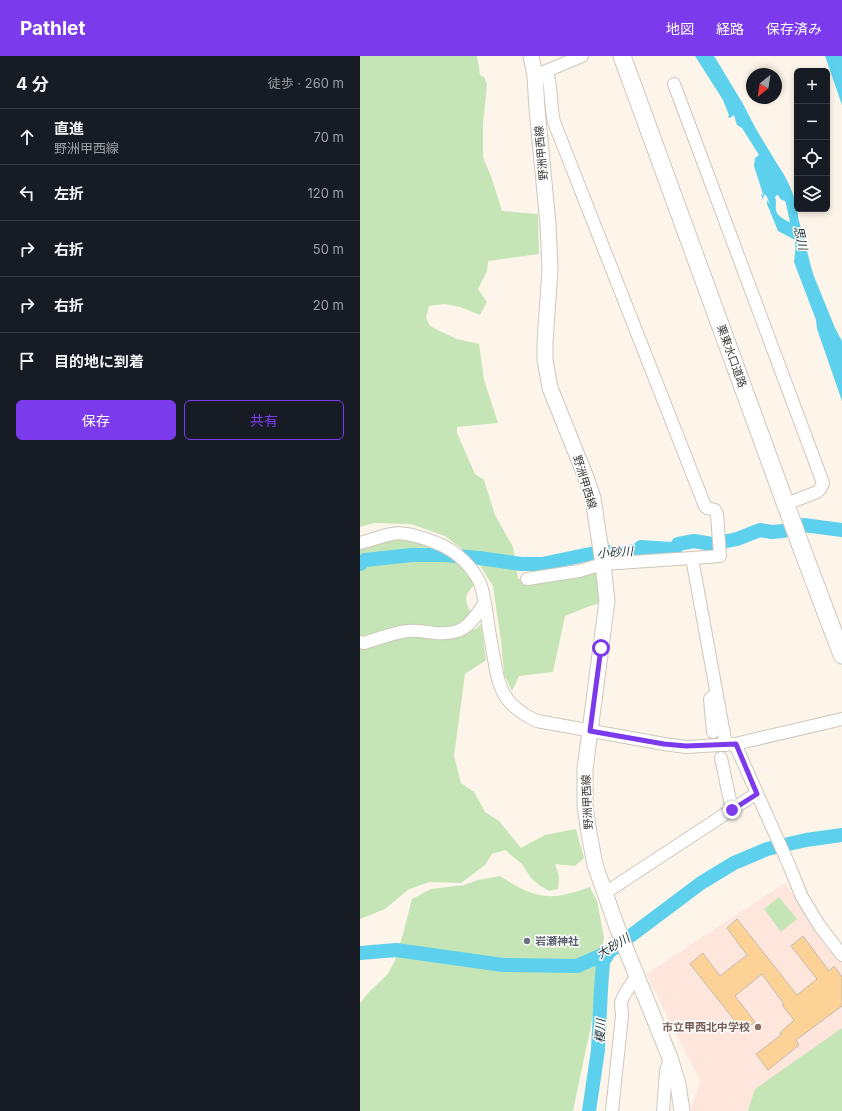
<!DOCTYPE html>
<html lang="ja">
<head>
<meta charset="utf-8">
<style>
  body { margin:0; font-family:Inter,"Noto Sans JP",sans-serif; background:#242831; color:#f1f3f6 }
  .controls { position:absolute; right:12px; top:12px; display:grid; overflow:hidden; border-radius:6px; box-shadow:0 2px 6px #0003 }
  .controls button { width:36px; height:36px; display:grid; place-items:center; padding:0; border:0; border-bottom:1px solid #363941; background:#171b24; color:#f1f3f6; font:20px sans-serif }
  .compass { position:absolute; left:386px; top:12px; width:36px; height:36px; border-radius:50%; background:#171b24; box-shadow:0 2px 6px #0003; rotate:210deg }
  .stop { position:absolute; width:12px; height:12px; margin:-9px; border:3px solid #7c3aed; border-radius:50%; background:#fff }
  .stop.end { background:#7c3aed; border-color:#fff; box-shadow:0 1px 4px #0008 }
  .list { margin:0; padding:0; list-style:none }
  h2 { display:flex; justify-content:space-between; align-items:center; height:52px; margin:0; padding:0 16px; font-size:17px }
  h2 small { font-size:13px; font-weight:400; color:#9ea1a6 }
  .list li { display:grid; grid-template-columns:26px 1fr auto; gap:12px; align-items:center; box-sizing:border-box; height:56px; padding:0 16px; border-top:1px solid #363941 }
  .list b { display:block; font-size:15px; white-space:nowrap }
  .list p { margin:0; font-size:13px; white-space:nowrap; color:#9ea1a6 }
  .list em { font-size:13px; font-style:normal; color:#9ea1a6 }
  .actions { display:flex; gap:8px; padding:12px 16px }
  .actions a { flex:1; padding:9px 0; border:1px solid #7c3aed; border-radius:6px; text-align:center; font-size:14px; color:#7c3aed }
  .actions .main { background:#7c3aed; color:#fff }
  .icon { flex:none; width:22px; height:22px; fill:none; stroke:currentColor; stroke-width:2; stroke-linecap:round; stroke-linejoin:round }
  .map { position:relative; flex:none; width:482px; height:1055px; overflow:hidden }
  header { display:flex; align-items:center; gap:24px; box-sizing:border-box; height:56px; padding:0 20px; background:#7c3aed; color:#fff }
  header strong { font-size:19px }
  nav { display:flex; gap:22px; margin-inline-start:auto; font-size:14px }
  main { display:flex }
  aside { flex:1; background:#171b24 }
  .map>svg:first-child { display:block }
  .education { fill:#ffe6dc }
  .green { fill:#c5e5b6 }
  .water { fill:#5cd0ec; fill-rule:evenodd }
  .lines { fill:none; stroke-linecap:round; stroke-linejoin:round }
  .river { stroke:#5cd0ec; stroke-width:14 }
  .building { fill:#fcd297; stroke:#c2baaf }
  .minor-casing { stroke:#cec7bb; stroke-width:14 }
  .major-casing { stroke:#cec7bb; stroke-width:17 }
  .highway-casing { stroke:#cec7bb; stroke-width:19 }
  .minor { stroke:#fff; stroke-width:12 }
  .major { stroke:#fff; stroke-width:15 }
  .highway { stroke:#fff; stroke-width:17 }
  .route { stroke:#7c3aed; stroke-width:5 }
  .worship-dot { fill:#6b7280; stroke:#fff; stroke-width:1.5 }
  .education-dot { fill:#8d6e63; stroke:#fff; stroke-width:1.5 }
  .labels { text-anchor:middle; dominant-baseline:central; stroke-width:3; stroke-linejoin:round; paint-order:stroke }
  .street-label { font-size:11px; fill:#3a3733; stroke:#fff }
  .worship-label { font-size:11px; font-weight:bold; fill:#5b616d; stroke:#fff; text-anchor:start }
  .education-label { font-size:11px; font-weight:bold; fill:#785e54; stroke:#fff; text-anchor:end }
  .water-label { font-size:12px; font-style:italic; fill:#1c3136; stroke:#fff }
</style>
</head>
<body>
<header>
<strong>Pathlet</strong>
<nav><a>地図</a><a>経路</a><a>保存済み</a></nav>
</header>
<main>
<aside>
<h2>4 分<small>徒歩 · 260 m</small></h2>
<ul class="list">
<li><svg class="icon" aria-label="ahead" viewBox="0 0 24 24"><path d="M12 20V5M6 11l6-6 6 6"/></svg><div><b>直進</b><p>野洲甲西線</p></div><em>70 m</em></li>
<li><svg class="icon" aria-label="left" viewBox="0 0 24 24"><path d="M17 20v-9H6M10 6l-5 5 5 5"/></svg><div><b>左折</b></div><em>120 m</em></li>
<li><svg class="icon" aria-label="right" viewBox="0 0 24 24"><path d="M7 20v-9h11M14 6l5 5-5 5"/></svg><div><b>右折</b></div><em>50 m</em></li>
<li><svg class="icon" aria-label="right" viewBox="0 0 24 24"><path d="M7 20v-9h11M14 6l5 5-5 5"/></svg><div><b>右折</b></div><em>20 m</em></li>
<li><svg class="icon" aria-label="arrive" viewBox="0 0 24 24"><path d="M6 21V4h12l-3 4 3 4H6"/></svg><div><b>目的地に到着</b></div></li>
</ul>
<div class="actions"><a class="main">保存</a><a>共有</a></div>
</aside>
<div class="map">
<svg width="482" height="1055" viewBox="0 0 482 1055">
  <rect width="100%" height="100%" fill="#fdf5e9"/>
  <path class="education" d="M425,827L482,907V1055H330L340,1025L286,918Z"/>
  <path class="green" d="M0,0H117L120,19L124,21L127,28L123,68V101L132,123L142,155L178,158L179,198L128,205L127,215L118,233L127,246L120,259L100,251L85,248L69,250L66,262L70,270L84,277L97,283L119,288L124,324L138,367L97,371V377L115,418L124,424L135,459L153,491L158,523L236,514L241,547L230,550L205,560L193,616L159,620L152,635L144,618L141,585L133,530L116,503L85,480L51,468L14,467L0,471Z
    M42,482C50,483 59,484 66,486C90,495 100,509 115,528C104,540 104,543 111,557L98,577L116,573L121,568L126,604L105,618L94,700L101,727L114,736L125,756L139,765L161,792L185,779L216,773L224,802L215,810L195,808L199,820L198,833L189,835L179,829L171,822L162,808L145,794L132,798L125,809L101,827L70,826L49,833L25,853L0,863V490Z
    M140,820C160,833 178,844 203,839C212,837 221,834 230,831L237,845L244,881L234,955L213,1055H0V947L9,936L28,918L35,904L43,878L52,843L71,833L104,829L118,824Z
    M419,841L437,863L421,876L404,853Z
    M482,972V1055H388L395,1033Z"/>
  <path class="water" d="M335,0H354L356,3L383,48L396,73L419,111C428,123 438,147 438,161L453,218L475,272L482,285V345L457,273L456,264L434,206C435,198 436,192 435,184L418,175L407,148V144L410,149L407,141L404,138L403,144L401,138L403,139V138L394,110L395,102L399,99L382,72L377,69L374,59L370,62L368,61L369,59L363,44ZM417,139L419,140L420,143L425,145L426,148L430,166C425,164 417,160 416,154C415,149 417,146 415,141Z
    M465,0H482V49Z"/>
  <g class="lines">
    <path class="river" d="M0,508L5,504L52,499H85L119,502L161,508H182L244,495L256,498L265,497L278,494L281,491L311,493L316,492L318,488L334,485L352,488L377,483L400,474L412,476L423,475L444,469L482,474
      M0,897L36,894L143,909L217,910L249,896L341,827L374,807L407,793L446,784L482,779
      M229,1055L238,994L241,933L243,906L249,896"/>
  </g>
  <path class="building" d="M377,863L437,939L457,923L431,890L443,880L469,915L474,910L482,921V950L436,984L439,989L408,1014L396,998L422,978L420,977L434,964L422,949L424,948L402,918L375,940L395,966L383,975L330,908L343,897L360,920L387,899L367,872Z"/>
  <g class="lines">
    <g class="minor-casing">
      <path id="minor" d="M187,15C192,32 190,49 194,66L345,450L347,452L355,454L357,458L360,500L332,502L366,689
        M179,18L222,0
        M314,28L463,427L460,433L457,436L426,448
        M0,487C11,484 21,480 32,478C44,475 68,483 79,488C96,495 112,510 120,527C124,537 125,549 127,560C129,576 132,592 135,608C137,621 140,634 148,644C156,654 166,660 177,665L304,688L326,691L375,688L482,663
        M167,523L219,515L243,508L332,502
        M0,586L4,587C18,583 32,577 47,575C56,574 65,576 75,577C105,579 109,569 125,547
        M353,640L350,643L353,676
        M375,688L429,809L442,841L459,869L482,899
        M361,702L372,754
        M245,837L397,737
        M252,1055L262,960C262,956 261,951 261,947C262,940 273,926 277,919
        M303,1055L306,1015L310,1002"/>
    </g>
    <g class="major-casing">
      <path id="major" d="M171,0L175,20L177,53L188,168L190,213L185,286V304L190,332L225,419L233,442L243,508L247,545L225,713V750L229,777L235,809L257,871L310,1002L318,1028L322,1055"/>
    </g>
    <g class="highway-casing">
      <path id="highway" d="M262,0L442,493L482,599"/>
    </g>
    <use href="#minor" class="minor"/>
    <use href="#major" class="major"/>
    <use href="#highway" class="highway"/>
  </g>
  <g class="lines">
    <path class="route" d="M241,592L230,675L304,688L326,690L376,688L397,738L372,754"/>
  </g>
  <circle class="worship-dot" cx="167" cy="885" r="4"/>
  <circle class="education-dot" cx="398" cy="971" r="4"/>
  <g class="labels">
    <g class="street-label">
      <text transform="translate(181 97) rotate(-95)">野洲甲西線</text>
      <text transform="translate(372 300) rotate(70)">栗東水口道路</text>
      <text transform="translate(225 426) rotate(73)">野洲甲西線</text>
      <text transform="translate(227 746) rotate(-93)">野洲甲西線</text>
    </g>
    <g class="worship-label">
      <text x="175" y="885">岩瀬神社</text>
    </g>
    <g class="education-label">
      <text x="390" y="971">市立甲西北中学校</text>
    </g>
    <g class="water-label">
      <text transform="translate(441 182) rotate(77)">思川</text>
      <text transform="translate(255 496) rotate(-4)">小砂川</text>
      <text transform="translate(253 890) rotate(-32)">大砂川</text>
      <text transform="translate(240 975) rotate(-87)">榎川</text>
    </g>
  </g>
</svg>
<div class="controls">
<button>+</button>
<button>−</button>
<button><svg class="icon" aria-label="locate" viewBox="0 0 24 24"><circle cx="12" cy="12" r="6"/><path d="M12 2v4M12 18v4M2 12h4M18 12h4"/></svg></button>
<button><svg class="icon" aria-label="layers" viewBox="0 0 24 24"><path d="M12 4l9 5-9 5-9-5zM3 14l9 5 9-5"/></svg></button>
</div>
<svg class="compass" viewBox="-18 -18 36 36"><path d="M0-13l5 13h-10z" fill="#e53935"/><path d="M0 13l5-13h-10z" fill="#9ea1a6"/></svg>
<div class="stop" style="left:241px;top:592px"></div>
<div class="stop end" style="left:372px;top:754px"></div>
</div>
</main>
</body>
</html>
